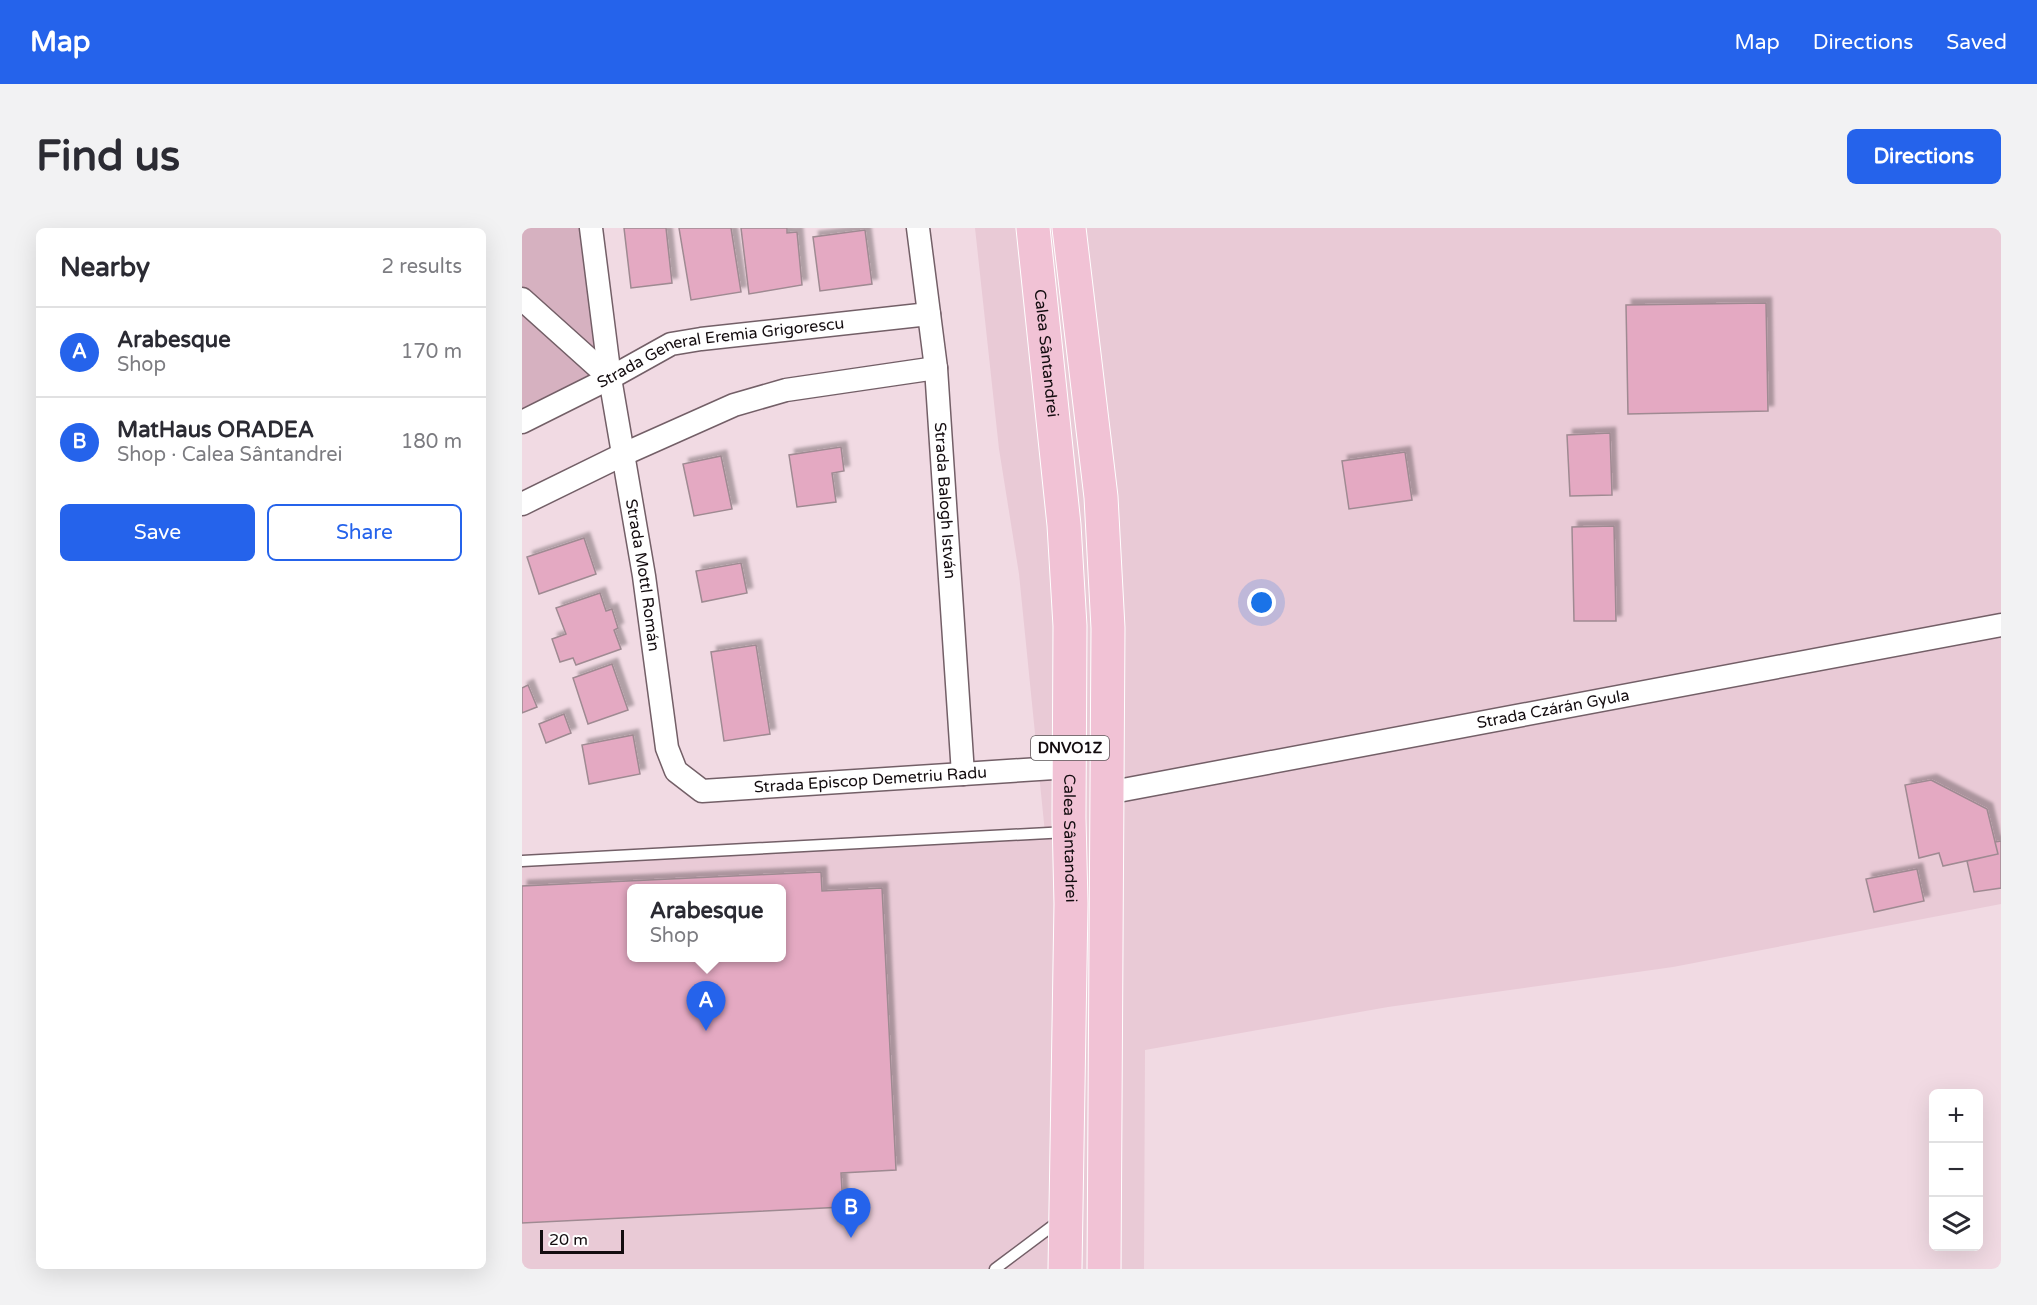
<!DOCTYPE html>
<html lang="en">
<head>
<meta charset="utf-8">
<style>
  body { margin:0; font-family:"Varela Round",sans-serif; background:#f2f2f3; color:#2b2b33 }
  .controls { position:absolute; right:18px; bottom:18px; display:grid; overflow:hidden; border-radius:9px; box-shadow:0 6px 24px #0002 }
  .controls button { width:54px; height:54px; display:grid; place-items:center; padding:0; border:0; border-bottom:2px solid #e1e1e2; background:#fff; color:#2b2b33; font:30px sans-serif }
  .scale { position:absolute; left:18px; bottom:15px; width:84px; box-sizing:border-box; padding-left:6px; border:3px solid #130c0f; border-top:0; font-size:16px; line-height:21px; white-space:nowrap; color:#130c0f; -webkit-text-stroke:4px #fff; paint-order:stroke }
  .you { position:absolute; left:740px; top:375px; width:21px; height:21px; margin:-15px; border:4px solid #fff; border-radius:50%; background:#1a73e8; box-shadow:0 0 0 9px #1a73e833 }
  .badge { display:grid; place-items:center; width:39px; height:39px; border-radius:50%; background:#2563eb; color:#fff; font-size:20px; font-weight:700 }
  .pin { position:absolute; translate:-50% -50px; filter:drop-shadow(0 2px 3px #0008) }
  .pin::after { content:''; position:absolute; top:32px; width:21px; height:18px; background:inherit; clip-path:polygon(0 0,100% 0,50% 100%) }
  .popup { position:absolute; left:105px; top:656px; width:159px; height:78px; box-sizing:border-box; display:grid; place-content:center; border-radius:9px; background:#fff; filter:drop-shadow(0 2px 4px #0005); font-size:20px; white-space:nowrap; color:#7c7c81 }
  .popup b { font-size:22px; color:#2b2b33 }
  .popup::after { content:''; position:absolute; left:50%; top:100%; margin-left:-12px; border:12px solid transparent; border-top-color:#fff }
  .list { margin:0; padding:0; list-style:none }
  h2 { display:flex; justify-content:space-between; align-items:center; height:78px; margin:0; padding:0 24px; font-size:26px }
  h2 small { font-size:20px; font-weight:400; color:#7c7c81 }
  .list li { display:grid; grid-template-columns:39px 1fr auto; gap:18px; align-items:center; box-sizing:border-box; height:90px; padding:0 24px; border-top:2px solid #e1e1e2 }
  .list b { display:block; font-size:22px; white-space:nowrap }
  .list p { margin:0; font-size:20px; white-space:nowrap; color:#7c7c81 }
  .list em { font-size:20px; font-style:normal; color:#7c7c81 }
  .actions { display:flex; gap:12px; padding:18px 24px }
  .actions a { flex:1; padding:14px 0; border:2px solid #2563eb; border-radius:9px; text-align:center; font-size:21px; color:#2563eb }
  .actions .main { background:#2563eb; color:#fff }
  .icon { flex:none; width:33px; height:33px; fill:none; stroke:currentColor; stroke-width:2; stroke-linecap:round; stroke-linejoin:round }
  .map { position:relative; flex:none; width:1479px; height:1041px; overflow:hidden; border-radius:9px }
  header { display:flex; align-items:center; gap:36px; box-sizing:border-box; height:84px; padding:0 30px; background:#2563eb; color:#fff }
  header strong { font-size:28px }
  nav { display:flex; gap:33px; margin-inline-start:auto; font-size:21px }
  .intro { display:flex; align-items:center; justify-content:space-between; box-sizing:border-box; height:144px; padding:0 36px }
  h1 { margin:0; font-size:42px }
  .button { padding:15px 27px; border-radius:9px; background:#2563eb; color:#fff; font-size:21px; font-weight:700 }
  main { display:flex; gap:36px; padding:0 36px }
  aside { flex:1; background:#fff; border-radius:9px; box-shadow:0 6px 24px #0002 }
  .map>svg:first-child { display:block }
  .built { fill:#e9cad6; fill-rule:evenodd }
  .green { fill:#d6b1c0 }
  .building { fill:#e4a9c2; stroke:#9f8a92; stroke-width:1.5; fill-rule:evenodd; filter:url(#shadow) }
  .lines { fill:none; stroke-linecap:round; stroke-linejoin:round }
  .lane-casing { stroke:#735f67; stroke-width:13 }
  .street-casing { stroke:#735f67; stroke-width:25 }
  .highway-casing { stroke:#fff; stroke-width:35 }
  .lane { stroke:#fff; stroke-width:10 }
  .street { stroke:#fff; stroke-width:22 }
  .highway { stroke:#f1c2d5; stroke-width:33 }
  .labels { text-anchor:middle; dominant-baseline:central; stroke-width:6; stroke-linejoin:round; paint-order:stroke }
  .shield { fill:#fff; stroke:#5a5557; stroke-width:1.5 }
  .shield-label { font-size:15px; font-weight:bold; fill:#130c0f }
  .street-label { font-size:16px; fill:#130c0f; stroke:#fff }
</style>
</head>
<body>
<header>
<strong>Map</strong>
<nav><a>Map</a><a>Directions</a><a>Saved</a></nav>
</header>
<div class="intro"><h1>Find us</h1><a class="button">Directions</a></div>
<main>
<aside>
<h2>Nearby<small>2 results</small></h2>
<ul class="list">
<li><span class="badge">A</span><div><b>Arabesque</b><p>Shop</p></div><em>170 m</em></li>
<li><span class="badge">B</span><div><b>MatHaus ORADEA</b><p>Shop · Calea Sântandrei</p></div><em>180 m</em></li>
</ul>
<div class="actions"><a class="main">Save</a><a>Share</a></div>
</aside>
<div class="map">
<svg width="1479" height="1041" viewBox="0 0 1479 1041">
  <defs>
    <filter id="shadow"><feDropShadow dx="5.5" dy="-5.5" stdDeviation="1.5" flood-color="#0004"/></filter>
  </defs>
  <rect width="100%" height="100%" fill="#f1dae3"/>
  <path class="built" d="M453,0H1479V676L1151,739L866,779L623,822L622,1041H0V633L523,605L497,346L477,221ZM109,660H259V730H109Z"/>
  <path class="green" d="M0,0H69L88,150L0,194Z"/>
  <path class="building" d="M102,0H144L150,55L109,60Z
    M157,0H209L219,64L169,72Z
    M219,0H265V5L275,4L280,57L227,66Z
    M343,2L350,56L298,63L291,9Z
    M1244,75L1246,183L1106,186L1104,77Z
    M1088,205L1090,267L1048,268L1045,207Z
    M319,219L322,243L310,245L314,274L275,279L267,227Z
    M883,224L890,272L827,281L820,233Z
    M199,228L210,281L172,288L161,236Z
    M1092,298L1094,393H1052L1050,299Z
    M62,310L74,346L17,366L5,329Z
    M219,335L225,365L180,374L174,343Z
    M78,365L84,383L90,381L96,400L92,402L99,421L54,437L51,430L38,434L30,411L44,406L34,380Z
    M234,417L248,506L202,513L189,424Z
    M90,436L106,482L66,496L51,450Z
    M6,457L15,479L0,485V460Z
    M42,486L49,505L24,515L17,496Z
    M111,507L118,546L67,556L60,517Z
    M1409,552L1465,581L1476,626L1421,638L1417,625L1397,630L1383,557Z
    M1479,613V660L1452,664L1445,633L1476,626L1473,614Z
    M1395,641L1402,673L1352,684L1344,651Z
    M299,644L300,663L360,660L374,942L319,945L321,979L0,995V658ZM109,660H259V730H109Z"/>
  <g class="lines">
    <g class="lane-casing">
      <path id="lane" d="M0,633L545,604
        M473,1041L537,993"/>
    </g>
    <g class="street-casing">
      <g id="street">
        <path id="s1" d="M69,0L88,150L122,348L145,520L154,543L180,563L548,539"/>
        <path id="s2" d="M396,0L414,140L441,546"/>
        <path d="M0,71L88,150"/>
        <path id="s3" d="M0,194L88,150L149,116L179,111L407,86"/>
        <path d="M0,276L102,226L212,177L264,162L414,140"/>
        <path id="s4" d="M585,565L1479,397"/>
      </g>
    </g>
    <g class="highway-casing">
      <g id="highway">
        <path id="s5" d="M511,0L542,297L548,398L547,590L549,676L543,1041"/>
        <path d="M547,0L579,269L586,400L582,1041"/>
      </g>
    </g>
    <use href="#lane" class="lane"/>
    <use href="#street" class="street"/>
    <use href="#highway" class="highway"/>
  </g>
  <g class="labels">
    <rect class="shield" x="509" y="508" width="78" height="24" rx="4.5"/>
    <g class="shield-label">
      <text x="548" y="520">DNVO1Z</text>
    </g>
    <g class="street-label">
      <text stroke="none"><textPath href="#s5" startOffset="126">Calea Sântandrei</textPath></text>
      <text stroke="none"><textPath href="#s3" startOffset="214">Strada General Eremia Grigorescu</textPath></text>
      <text stroke="none"><textPath href="#s2" startOffset="274">Strada Balogh István</textPath></text>
      <text stroke="none"><textPath href="#s1" startOffset="351">Strada Mottl Román</textPath></text>
      <text stroke="none"><textPath href="#s4" startOffset="454">Strada Czárán Gyula</textPath></text>
      <text stroke="none"><textPath href="#s1" startOffset="752">Strada Episcop Demetriu Radu</textPath></text>
      <text stroke="none"><textPath href="#s5" startOffset="612">Calea Sântandrei</textPath></text>
    </g>
  </g>
</svg>
<div class="controls">
<button>+</button>
<button>−</button>
<button><svg class="icon" aria-label="layers" viewBox="0 0 24 24"><path d="M12 4l9 5-9 5-9-5zM3 14l9 5 9-5"/></svg></button>
</div>
<div class="scale">20 m</div>
<div class="you"></div>
<div class="pin badge" style="left:184px;top:803px">A</div>
<div class="popup"><b>Arabesque</b>Shop</div>
<div class="pin badge" style="left:329px;top:1010px">B</div>
</div>
</main>
</body>
</html>
